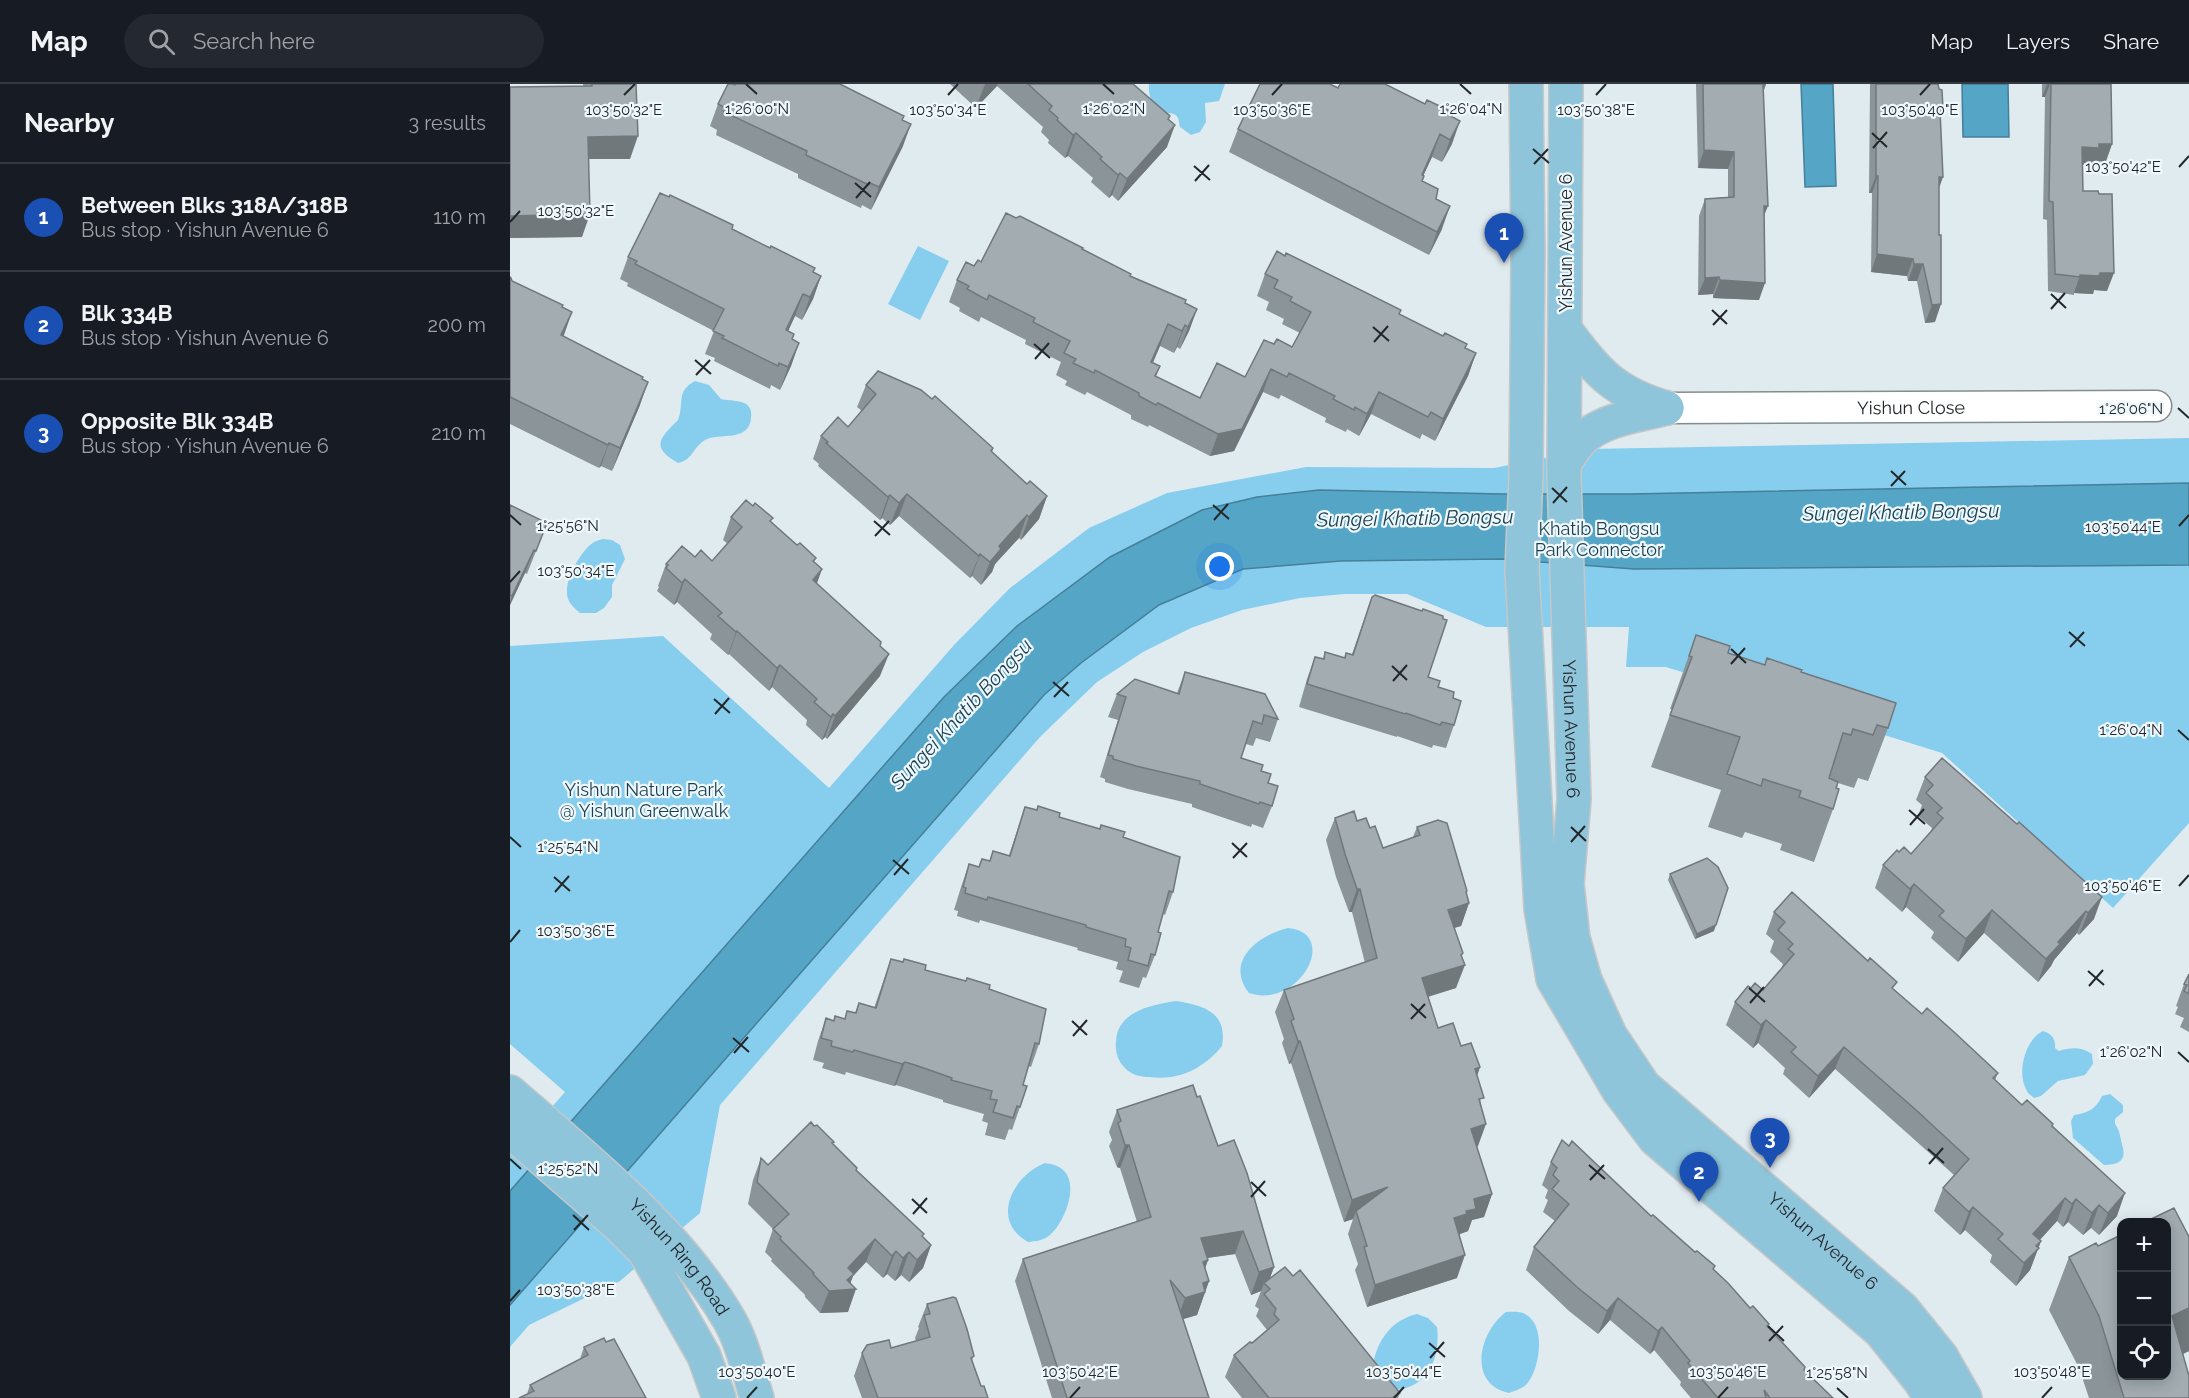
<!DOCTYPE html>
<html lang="en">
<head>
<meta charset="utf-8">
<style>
  body { margin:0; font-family:Raleway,sans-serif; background:#242831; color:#f1f3f6 }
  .controls { position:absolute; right:18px; bottom:18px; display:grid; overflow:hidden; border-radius:12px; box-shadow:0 3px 15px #0003 }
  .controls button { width:54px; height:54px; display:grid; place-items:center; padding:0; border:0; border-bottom:2px solid #363941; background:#171b24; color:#f1f3f6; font:30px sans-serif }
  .you { position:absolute; left:710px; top:483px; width:21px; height:21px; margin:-15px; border:4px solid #fff; border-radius:50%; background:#1a73e8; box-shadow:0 0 0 9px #1a73e833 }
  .badge { display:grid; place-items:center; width:39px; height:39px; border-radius:50%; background:#bf5d20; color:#fff; font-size:20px; font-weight:700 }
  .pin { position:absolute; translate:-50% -50px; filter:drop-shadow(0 2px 3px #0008) }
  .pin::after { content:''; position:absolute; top:32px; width:21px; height:18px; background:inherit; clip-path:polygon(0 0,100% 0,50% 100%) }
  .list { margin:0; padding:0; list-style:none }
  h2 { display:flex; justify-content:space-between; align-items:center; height:78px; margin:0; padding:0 24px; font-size:26px }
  h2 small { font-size:20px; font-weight:400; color:#9ea1a6 }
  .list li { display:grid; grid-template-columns:39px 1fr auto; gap:18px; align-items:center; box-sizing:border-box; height:108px; padding:0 24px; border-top:2px solid #363941 }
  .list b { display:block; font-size:22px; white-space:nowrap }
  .list p { margin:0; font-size:20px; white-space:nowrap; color:#9ea1a6 }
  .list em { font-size:20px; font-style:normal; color:#9ea1a6 }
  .icon { flex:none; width:33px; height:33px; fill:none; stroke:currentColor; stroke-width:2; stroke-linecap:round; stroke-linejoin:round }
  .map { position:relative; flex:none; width:1679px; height:1314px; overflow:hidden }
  header { display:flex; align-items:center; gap:36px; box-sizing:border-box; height:84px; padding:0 30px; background:#171b24; border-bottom:2px solid #363941 }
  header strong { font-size:28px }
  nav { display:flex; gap:33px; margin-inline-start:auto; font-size:21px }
  .search { width:420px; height:54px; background:#242831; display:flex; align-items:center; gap:15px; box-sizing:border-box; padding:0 21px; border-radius:33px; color:#9ea1a6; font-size:22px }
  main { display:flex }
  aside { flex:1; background:#171b24 }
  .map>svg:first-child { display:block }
  .green { fill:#87ceee }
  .water { fill:#55a5c7; stroke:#467f98; stroke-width:1.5 }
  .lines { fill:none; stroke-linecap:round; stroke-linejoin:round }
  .minor-casing { stroke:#838c90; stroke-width:33 }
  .major-casing { stroke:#c6c7c7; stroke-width:36 }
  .minor { stroke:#fff; stroke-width:30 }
  .major { stroke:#8fc5db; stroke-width:33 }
  .wall { fill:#8b9498 }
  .shaded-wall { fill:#71787c }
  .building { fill:#a2acb1; stroke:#71787c; stroke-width:1.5 }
  .ticks { fill:none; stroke:#232729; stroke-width:2 }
  .labels { text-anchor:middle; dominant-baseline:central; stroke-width:4.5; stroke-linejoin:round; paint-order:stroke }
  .street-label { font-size:18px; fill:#232729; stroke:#eef8fd }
  .park-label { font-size:18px; fill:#1a3e4d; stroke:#eef8fd }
  .water-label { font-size:20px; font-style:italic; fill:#1d4151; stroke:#eef8fd }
  .ticks-label { font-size:15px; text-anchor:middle; fill:#232729; stroke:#eef8fd; stroke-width:4.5; stroke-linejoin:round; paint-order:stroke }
</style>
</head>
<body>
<header>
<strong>Map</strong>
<div class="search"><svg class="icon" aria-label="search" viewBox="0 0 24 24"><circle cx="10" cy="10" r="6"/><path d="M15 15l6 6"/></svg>Search here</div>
<nav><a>Map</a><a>Layers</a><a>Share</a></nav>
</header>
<main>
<aside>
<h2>Nearby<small>3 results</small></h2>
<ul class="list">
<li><span class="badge" style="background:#1a4fb4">1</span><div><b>Between Blks 318A/318B</b><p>Bus stop · Yishun Avenue 6</p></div><em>110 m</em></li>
<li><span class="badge" style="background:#1a4fb4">2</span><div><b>Blk 334B</b><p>Bus stop · Yishun Avenue 6</p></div><em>200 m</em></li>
<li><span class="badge" style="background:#1a4fb4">3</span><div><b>Opposite Blk 334B</b><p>Bus stop · Yishun Avenue 6</p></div><em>210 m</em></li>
</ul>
</aside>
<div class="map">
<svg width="1679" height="1314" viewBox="0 0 1679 1314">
  <rect width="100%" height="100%" fill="#e0ebf0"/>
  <path class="green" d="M639,0H715L709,17L695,19L696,38L690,48L681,51L670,43C669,40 669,37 668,34C665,28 659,30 655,28C642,24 638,12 639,0Z
    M408,162L439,177L410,236L378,220Z
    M185,297L199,301L211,315C223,318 244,314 241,334C239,359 209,348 195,356C183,363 183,376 168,379C139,363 151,353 168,336C175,318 165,308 185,297Z
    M1679,354V739L1603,824L1432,669L1156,583H1116L1119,543H976L897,510H835L790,514L732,526L681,544L633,568L587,598L530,653L210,1021L190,1129L110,1197L19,1241L0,1263V1071L55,1008L0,960V562L153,552L319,704L444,561L500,504L579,444L657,409L796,383L984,384L1080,365Z
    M93,455L102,456L110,461L115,475L102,501V513L94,524L86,529H70C64,524 57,518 57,509C56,494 69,471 80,461C83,458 88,456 93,455Z
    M778,844C831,849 789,926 739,909C714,877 749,851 778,844Z
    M666,917C693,921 718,928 712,962C693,985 669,997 639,993C631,993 623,991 617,986C608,978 605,969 606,957C608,927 641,921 666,917Z
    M1533,947C1542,950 1546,955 1545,964L1549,967C1561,963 1572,963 1582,970L1583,980L1575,991L1548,997L1531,1012L1524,1014C1521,1011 1518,1010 1517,1007C1506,990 1515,955 1533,947Z
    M1600,1010L1613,1021V1028L1605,1035V1040C1610,1047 1610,1052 1612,1060C1617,1076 1610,1081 1594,1081L1563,1054L1561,1037L1564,1031C1578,1029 1586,1025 1592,1012Z
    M535,1079C541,1080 548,1081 553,1086C570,1101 554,1139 540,1151C533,1157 526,1157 518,1158C480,1137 502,1092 535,1079Z
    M996,1228C1003,1228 1009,1227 1015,1230C1036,1241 1030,1281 1019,1297C1015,1304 1007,1306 999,1309C957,1300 969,1248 996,1228Z
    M907,1230L918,1234L927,1243C931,1276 916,1307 880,1306L863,1280C868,1255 882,1236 907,1230Z"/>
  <path class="water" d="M1291,0H1323L1326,102L1295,103Z
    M1452,0H1498L1499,53H1453Z
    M1679,399V481L1124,485L992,475L831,477L733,485L649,521L571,579L534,611L0,1221V1107L434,613L507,542L600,473L692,426L747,413L809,406L993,410H1120Z"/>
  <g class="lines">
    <g class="minor-casing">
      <g id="minor">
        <path id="s1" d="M1157,324L1646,322"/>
      </g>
    </g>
    <g class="major-casing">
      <g id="major">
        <path d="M1016,0L1018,167L1016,391L1012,486L1031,825L1043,895L1109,1007L1145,1055L1370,1247L1410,1297L1421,1314"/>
        <path id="s2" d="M1056,0L1054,391L1064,715L1057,800L1063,854L1075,896L1100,951L1134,1002L1393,1225L1431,1272L1455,1314"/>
        <path d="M1055,245C1086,288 1105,309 1157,324"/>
        <path d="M1054,380C1061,370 1067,358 1077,351C1099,334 1132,331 1157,324"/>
        <path id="s3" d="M0,1008C77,1075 169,1148 220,1237C233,1260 239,1289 247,1314"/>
        <path d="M0,1047L108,1141L135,1168L194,1272L209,1314"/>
      </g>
    </g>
    <use href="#minor" class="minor"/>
    <use href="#major" class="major"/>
  </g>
  <path class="wall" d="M73,0H126L120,75H79L72,153L0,154V3L73,2Z
    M440,0H623L659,35L657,63L608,117L602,111L599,114L581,98L583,94L558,72L555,74L538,59L539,56L531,48L533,43L487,2L466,24Z
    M1186,0H1256L1253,9L1254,132L1249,216L1203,214V210L1188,211L1189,132L1195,115L1218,113V85L1188,84Z
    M1360,0H1428L1430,32L1425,238L1415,239L1407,197H1398L1397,192L1361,188L1362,109H1359Z
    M1532,0H1601L1602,60L1596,77L1584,78L1583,81H1573V107L1597,207L1584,206L1583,210L1564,209V211L1538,207L1537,136L1533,135L1535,13H1532Z
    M225,1L392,36L393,62L361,126L352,121L351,124L288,94V90L206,51L207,46L200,42L208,20Z
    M828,4L915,20L937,30L942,60L932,78L922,73L913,92H914L912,98L926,115L932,145L919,171L719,68L728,45Z
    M222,145L311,192L303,215L292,236L285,232L278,247L282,255L289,259L281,282L270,306L261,301L260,305L204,277L205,274L195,270L204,247L117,202L118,199L110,195L118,173Z
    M572,165L620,192L687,225L679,247L670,265L667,263L664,269L650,262L643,279L650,282L646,293L690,314L735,293L764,260L782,263L790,249L772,240L774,235L756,226L759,218L747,212L755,190L889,230L966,269L958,292L925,357L912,350L910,355L861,330L849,352L837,345L836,348L815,338L816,334L771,311L769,315L753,308L724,367L700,372L639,341L638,343L621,335V331L577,308L575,311L555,301L557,297L546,291L551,278L515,260L516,256L471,233L469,238L449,227L450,224L439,218L447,196L471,178Z
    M0,193L2,197L52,224L53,253L130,321L102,387L91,382L89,384L0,340Z
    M356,301L422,315L483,364L482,368L517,400L537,412L529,435L511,456L509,454L485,480L482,488L471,501L462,492L460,494L389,432L380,441L372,434L370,436L308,382L309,380L303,375L311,352L338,343L352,327L347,323Z
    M0,421L37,439L17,490L15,489L0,521Z
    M221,433L261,438L287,461L306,474L304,478L307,500L370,562V592L317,655L315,653L312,656L296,641L297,636L262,603L259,607L219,570L218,571L200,555L202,550L167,518L164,521L147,507L149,503L148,502L156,480L185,473L202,477L218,460L213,456Z
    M862,513L918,593L928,603L943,614L944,641L936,664L923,661L922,664L887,652V653L789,623L797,595L805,573L813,575L815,568L834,574L836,569L842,570Z
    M1186,551L1218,569L1255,581L1291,588L1378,644L1358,697L1348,694L1344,704L1328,699L1323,725L1304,778L1270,766L1272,760L1235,748L1232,754L1198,743L1211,706L1141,683L1162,625H1160Z
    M675,588L768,635L760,658L746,654L743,662L736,660L731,674L751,687L758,699L762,722L753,744L742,740L741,743L682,723V720L618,705L595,698V695L590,693L608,636L598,633L607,610L667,609Z
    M1432,674L1584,835L1569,851L1567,849L1544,876L1541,882L1528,898L1474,849L1448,878L1421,854L1424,848L1396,823L1392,828L1365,804L1373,781L1389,768L1401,770L1420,749L1422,744L1408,732L1412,721L1406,716L1415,693Z
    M515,723L613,753L663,808L655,831L653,830L648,848L645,871L636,894L633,893L629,904L609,898L613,887L606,885L608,878L567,866L568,864L470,836L469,839L447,832L448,827L444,826L451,803L459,780L469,783L480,777L499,771Z
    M825,734L847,737L860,744L873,764L903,753L907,743L956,810L959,819L951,842L944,844L951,872L946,904L918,913L928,944L951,962L970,983L967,992L971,1021L968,1062L967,1063L982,1110L974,1133L962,1136L958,1147L950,1150L947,1194L857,1223L845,1186L848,1180L838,1150L843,1135L834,1138L781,979L779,980L772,959L774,955L765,928L774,906L855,879L842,828H839L826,793L816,756Z
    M1160,790L1204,847L1185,855L1158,796Z
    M1264,828L1385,906L1412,930L1488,989L1485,996L1512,1021L1543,1040L1542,1042L1607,1132L1589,1151L1581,1144L1573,1151L1558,1138L1553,1143L1547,1137L1530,1156L1531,1157L1520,1186L1506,1202L1480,1178L1482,1171L1455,1146L1450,1151L1424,1127L1433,1104L1444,1091L1397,1049L1325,985L1299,1014L1273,990L1275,984L1248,959L1243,964L1216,941L1225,918L1241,904L1253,906L1271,885L1273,880L1260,868L1264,857L1256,850Z
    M381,875L479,905L529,960L521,983L518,982L513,1001L510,1023L502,1046L499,1045L495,1056L475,1051L478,1039L472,1037L474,1030L433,1018V1016L396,1004L386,1001L384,1002L336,988L335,991L312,984L314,979L303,976L308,957L316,934L323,937L325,932L334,935L345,929L349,919L364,924Z
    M1679,890V948L1670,943L1674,934L1665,930L1668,923L1666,922L1674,900Z
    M687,1013L708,1062L764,1183L760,1194L890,1309L888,1314H732L715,1293L724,1271L742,1259L757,1246L746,1232L749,1225L745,1222L751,1207L741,1211L725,1170L697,1174L698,1176L695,1184L699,1197L687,1231L673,1235L699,1314H542L505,1197L513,1175L627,1138L610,1084L607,1083L599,1062L602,1056L599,1048L607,1026Z
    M304,1042L324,1058L323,1060L346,1087L421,1161L413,1184L399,1198L391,1191L385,1197L377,1190L373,1194L356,1178L343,1192L340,1199L338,1228L310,1229L295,1213V1211L261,1177L262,1175L255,1168L263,1145L238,1120L243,1096L251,1074L258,1081Z
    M1041,1078L1141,1132L1204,1186L1240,1224L1259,1240L1257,1243L1294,1286L1323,1314H1181L1170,1301L1171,1298L1144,1266L1140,1270L1100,1236L1088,1250L1059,1227L1016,1186L1024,1163L1045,1137L1033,1128L1038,1116L1035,1114L1038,1106L1032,1101Z
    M1679,1153V1267L1673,1270L1679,1314H1579L1569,1284L1539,1226L1559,1173L1588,1162Z
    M417,1220L464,1272L462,1276L471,1302L478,1314H352L344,1292L352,1269L381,1264L406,1257L405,1254L409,1244L408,1243Z
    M96,1258L136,1314L17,1310L20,1301L70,1275L74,1263Z"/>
  <path class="shaded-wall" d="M475,0H488L487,2L466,24Z
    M1252,0H1256L1250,16Z
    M1537,0H1540L1535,13H1532Z
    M950,37L942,60L932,78L940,56Z
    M401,40L393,62L361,126L369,103Z
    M665,41L657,63L608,117L617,95Z
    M566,49L558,72L555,74L563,51Z
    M930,50L922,73L903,114L912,91Z
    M128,52L120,75H70L78,53Z
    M1589,60H1602L1596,77L1584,78L1583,81L1566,80L1572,63Z
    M1194,66L1224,68L1218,85L1188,84Z
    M610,89L602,111L599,114L608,91Z
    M1366,92H1368L1362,109H1359Z
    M1429,93H1433L1427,110Z
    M940,122L932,145L919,171L927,148Z
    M1254,122H1258L1251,139Z
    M80,130L72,153L0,154V132Z
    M1367,170L1403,175L1397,192L1361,188Z
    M1404,180H1413L1407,197H1398Z
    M1590,189H1604L1597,207L1584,206L1583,210L1564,209L1570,191Z
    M311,192L303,215L292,236L300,213Z
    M1209,193L1203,210L1188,211L1195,194Z
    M1210,196L1255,199L1249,216L1203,214Z
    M293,210L285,232L268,269L276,246Z
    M1431,220L1425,238L1415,239L1422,221Z
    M687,225L679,247L670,265L678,243Z
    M62,228L54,251L42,274L51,251Z
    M658,240L650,262L633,300L641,278Z
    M675,241L667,263L664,269L672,247Z
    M289,259L281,282L270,306L278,283Z
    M966,269L958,292L925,357L933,335Z
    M761,285L753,308L724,367L700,372L708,350Z
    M138,298L130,321L102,387L110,364Z
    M869,308L861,330L849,352L857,330Z
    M99,359L91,382L89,384L98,361Z
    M397,410L389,432L380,441L389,419Z
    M380,411L372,434L370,436L378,413Z
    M537,412L529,435L511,456L519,433Z
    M517,431L509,454L485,480L482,488L471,501L480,478L489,462Z
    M24,466L15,489L0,521V518L2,512Z
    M470,470L462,492L460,494L469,472Z
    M312,485L304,508L303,496Z
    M175,495L167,518L164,521L172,499Z
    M227,547L219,570L218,571L226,548Z
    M379,570L370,592L317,655L325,632Z
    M270,581L262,603L259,607L267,584Z
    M323,630L315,653L312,656L321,633Z
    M1404,800L1396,823L1392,828L1400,805Z
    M847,805H850L842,828H839Z
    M957,807L952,821L959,819L951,842L930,848L938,826Z
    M1592,813L1584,835L1569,851L1578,829Z
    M1482,826L1474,849L1448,878L1456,855Z
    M1576,827L1567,849L1544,876L1541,882L1528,898L1536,875L1548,858Z
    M1206,841L1204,847L1185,855L1187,850Z
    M953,869L947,883L955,881L946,904L903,917L912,894Z
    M1256,936L1248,959L1243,964L1251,941Z
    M788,957H790L781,979L779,980Z
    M1334,963L1325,985L1299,1014L1308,992Z
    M395,978L386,1001L384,1002L392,980Z
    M970,983L962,1006L965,985Z
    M976,1040L968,1062L953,1068L961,1045Z
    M615,1061H619L610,1084L607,1083Z
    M878,1103L846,1127L843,1135L834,1138L842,1116Z
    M1615,1109L1607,1132L1589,1151L1598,1129Z
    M982,1110L974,1133L962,1136L958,1147L950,1150L949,1153L944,1134L964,1115Z
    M1555,1114L1547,1137L1515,1172L1523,1150Z
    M1566,1115L1558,1138L1553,1143L1562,1120Z
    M1589,1121L1581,1144L1573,1151L1582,1129Z
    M1463,1123L1455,1146L1450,1151L1459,1128Z
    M733,1147L725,1170L683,1176L691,1154Z
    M365,1155L356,1178L343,1192L338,1206L346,1205L338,1228L310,1229L319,1207L338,1184Z
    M1531,1157L1520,1186L1506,1202L1514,1179Z
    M421,1161L413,1184L399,1198L407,1176Z
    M386,1167L377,1190L373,1194L382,1172Z
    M399,1168L391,1191L385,1197L393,1174Z
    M955,1171L947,1194L857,1223L865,1201Z
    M698,1176L690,1199L693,1178Z
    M764,1183L757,1202L754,1199L751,1207L741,1211L749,1188Z
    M699,1197L687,1231L667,1237L675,1214L693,1199Z
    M1108,1214L1100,1236L1088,1250L1097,1227Z
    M1679,1224V1267L1656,1278L1662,1232Z
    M1152,1243L1144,1266L1140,1270L1148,1247Z"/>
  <path class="building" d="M82,0H126L128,52L78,53L80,130L0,132V3L82,2Z
    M218,0H222L225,1L226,0H330L394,32L392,36L401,40L369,103L360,99L359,101L296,71L297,67L214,28L216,24L208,20Z
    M518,0H623L660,32L658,35L665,41L617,95L610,89L608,91L590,75L592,73L566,49L563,51L547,36L548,34L539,26L542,22Z
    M750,0H820L828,4L830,0H875L915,20L917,16L938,26L937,30L950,37L940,56L930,50L912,91L914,92L912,97L928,105L926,115L940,122L927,148L728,45Z
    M1193,0H1253L1258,122H1254L1255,199L1210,196L1209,193L1195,194V115L1224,113V68L1194,66Z
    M1366,0H1428L1429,5L1432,6L1433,25L1430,26L1433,93H1429V151H1431V220L1422,221L1413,180H1404L1403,175L1367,170L1368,92H1366Z
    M1541,0H1601L1602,60H1589V64L1572,63L1573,107H1588L1589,110H1602L1604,189H1590L1589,192L1570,191V193L1545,190L1543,118L1539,117Z
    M150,109L159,113L160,111L223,141L222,145L260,164L261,162L305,184L303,188L311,192L300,213L293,210L276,246L284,250L282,255L289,259L278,283L269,279L268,282L212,254L214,252L203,247L214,225L125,180L127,177L118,173Z
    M496,129L506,134L510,132L573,164L572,165L621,190L620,192L676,216L675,219L687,225L678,243L675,241L672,247L658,240L641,278L650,282L645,292L690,314L707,279L735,293L754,256L764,260L767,255L782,263L801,228L780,217L782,213L764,204L768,196L755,190L767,167L775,172L776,169L891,226L889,230L933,252L935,249L957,260L955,264L966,269L933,335L921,328L918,333L869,308L857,330L845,323L844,326L823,315L825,312L779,289L777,293L761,285L732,345L708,350L648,319L646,321L629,312V309L585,286L584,289L563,279L566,275L554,269L560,257L523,238L525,234L479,211L477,216L457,205L459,202L447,196L456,178L464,182L468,176L471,178Z
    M0,193L1,194L2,197L53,221L52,223L62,228L51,251L133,293L132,295L138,298L110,364L99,359L98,361L0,313Z
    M368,287L411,306L422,315L425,312L483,364L481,367L517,400L520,397L537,412L519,433L517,431L489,462L491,465L480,478L470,470L469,472L397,410L389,419L380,411L378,413L316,359L318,358L311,352L328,333L338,343L366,310L356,301Z
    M236,416L243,422L245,419L263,434L260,437L287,461L290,459L306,474L303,477L312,485L303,496L371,558L370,562L379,570L325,632L323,630L321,633L304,618L307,615L270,581L267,584L227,547L226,548L208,532L212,529L175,495L172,499L156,484L158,481L156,480L172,462L185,473L191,466L202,477L232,443L221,433Z
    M0,421L37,439L26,467L24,466L2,512L0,511Z
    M865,511L912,527L913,525L933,532V535L937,536L918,593L930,597L928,603L944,608L943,614L951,617L944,641L932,638L930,641L896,629L895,630L797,600L805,573L814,575L815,568L835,574L836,569L843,571L862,513Z
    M1186,551L1220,562L1218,569L1255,581L1257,574L1292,586L1291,588L1386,619L1378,644L1367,641L1363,651L1343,645L1341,651L1333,649L1319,694L1328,698L1326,704L1329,705L1323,725L1289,713L1291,707L1253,695L1251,702L1217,690L1230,653L1160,631L1182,573L1179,572Z
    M675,588L755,610L768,635L754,631L752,640L743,637L731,674L753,681L751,687L761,690L758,699L768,702L762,722L750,718L749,720L690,700V697L626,682L603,675V672L598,671L616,613L607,610L625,595L669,610Z
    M1432,674L1507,740L1509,738L1592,813L1578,829L1576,827L1548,858L1550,860L1536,875L1482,826L1456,855L1429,832L1434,827L1404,800L1400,805L1373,781L1387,766L1389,768L1394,763L1401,770L1433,734L1427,729L1432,724L1416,709L1423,701L1415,693Z
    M528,722L550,729L549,733L590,745L591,741L615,748L613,753L670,773L663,808L659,807L648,848L651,849L645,871L641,870L638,882L618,876L621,864L615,862L616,855L576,843V841L478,813L477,816L455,809L456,804L453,803L459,780L469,783L472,775L480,777L483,767L500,772L515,723L527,726Z
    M844,727L847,737L856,734L860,744L865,742L873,764L910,751L907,743L928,736L937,739L957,807L956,808L959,819L938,826L953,869L951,871L955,881L912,894L928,944L943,939L951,962L961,959L970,983L965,985L974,1014L969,1015L976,1040L961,1045L982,1110L964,1115L966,1125L956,1127L957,1130L944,1134L955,1171L865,1201L854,1163L857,1162L846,1127L878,1103L842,1116L790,957H788L781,937L784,935L774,906L867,874L850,805H847L835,770L825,734Z
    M1197,774L1208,783L1218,804L1206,841L1187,850L1160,790Z
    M1282,808L1358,877L1360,874L1387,898L1382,904L1412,930L1417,924L1444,948L1488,989L1483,994L1512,1021L1517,1016L1543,1040L1542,1042L1615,1109L1598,1129L1589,1121L1582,1129L1566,1115L1562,1120L1555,1114L1523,1150L1531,1157L1526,1162L1529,1164L1514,1179L1488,1155L1493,1150L1463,1123L1459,1128L1433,1104L1459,1075L1406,1026L1334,963L1308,992L1281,968L1286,963L1256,936L1251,941L1225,918L1238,902L1241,904L1245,899L1253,906L1284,870L1278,865L1283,860L1268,846L1275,838L1264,828Z
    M381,875L393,878L394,875L416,881L415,886L456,897L457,894L480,901L479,905L536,925L529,960L525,959L513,1001L517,1002L510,1023L507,1022L503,1034L483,1028L487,1016L480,1015L482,1007L441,996L442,994L405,981L395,978L392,980L344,966L343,968L321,962L322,957L311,954L316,934L324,937L325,932L335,935L337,927L346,929L349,919L366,924Z
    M1679,890V910L1674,907L1677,901L1674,900Z
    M683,1001L687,1013L690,1012L708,1062L724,1056L737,1089L764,1183L749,1188L733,1147L691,1154L698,1176L693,1178L699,1197L693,1199L695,1208L675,1214L660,1196L699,1314H557L513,1175L641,1133L619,1061H615L608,1039L611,1037L607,1026Z
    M301,1038L304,1042L307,1041L324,1058L322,1059L347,1084L346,1086L414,1150L412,1152L421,1161L407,1176L399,1168L393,1174L386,1167L382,1172L365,1155L338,1184L344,1190L337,1196L346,1205L319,1207L303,1190L304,1189L270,1155L271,1153L263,1145L279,1130L247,1098L251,1074L258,1081Z
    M1052,1056L1059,1062L1062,1057L1141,1132L1143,1131L1185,1168L1187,1167L1205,1182L1203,1185L1218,1199L1240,1224L1243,1222L1259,1240L1257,1242L1295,1283L1294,1286L1323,1314H1260L1254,1306L1256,1314H1208L1178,1279L1180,1277L1152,1243L1148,1247L1108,1214L1097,1227L1068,1204L1024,1163L1059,1120L1042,1105L1049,1097L1043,1091L1047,1084L1041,1078Z
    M1664,1124L1679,1153V1224L1662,1232L1679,1292V1314H1614L1589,1232L1559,1173L1586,1159L1588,1162L1611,1151V1292H1656V1138H1635Z
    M775,1183L783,1192L790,1186L890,1309L882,1314H759L724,1271L740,1258L742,1259L769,1236L764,1230L766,1225L754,1210L760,1205L754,1199Z
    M443,1213L446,1214L457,1245L464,1272L461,1274L471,1302H474L478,1314H368L352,1269L357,1261L379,1256L381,1264L420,1253L414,1231L420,1230L417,1220Z
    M94,1254L96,1258L104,1255L136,1314H9L24,1307L20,1301L78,1271L74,1263Z"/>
  <path class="ticks" d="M236,0L247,10M593,0L604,10M950,0L961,10M114,11L125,0M438,11L448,0M762,11L772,0M1086,11L1096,0M1410,11L1420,0M1362,49L1377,63M1363,64L1377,48M1023,65L1039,79M1024,80L1038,65M684,82L700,96M1669,83L1679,72M685,97L699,81M345,99L361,113M346,114L360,98M0,138L10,127M1541,210L1556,224M1541,225L1555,209M1202,226L1217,240M1203,241L1217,226M863,243L879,257M864,258L878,242M524,260L540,274M525,275L539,259M185,276L201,290M186,291L200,276M1668,324L1679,334M1381,387L1396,401M1381,402L1395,387M1042,404L1057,418M1043,419L1057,403M703,421L719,435M0,431L11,441M704,436L718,420M364,437L380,451M1669,442L1679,431M365,452L379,437M0,498L10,487M1559,548L1575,562M1560,563L1574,548M1221,565L1236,579M1221,580L1235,564M882,582L897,596M883,597L897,581M543,598L559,612M544,613L558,598M204,615L220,629M205,630L219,614M1668,646L1679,656M1399,726L1415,740M1400,741L1414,725M1061,743L1076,757M0,753L11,763M1061,758L1075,742M722,759L737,773M723,774L737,759M383,776L399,790M384,791L398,775M44,793L60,807M1669,802L1679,791M45,808L59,792M0,858L10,846M1578,887L1594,901M1579,902L1593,886M1239,904L1255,918M1240,919L1254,903M901,920L916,934M901,935L915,920M562,937L577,951M563,952L577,936M223,954L239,968M1668,968L1679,978M224,969L238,953M1418,1065L1434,1079M0,1075L11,1085M1419,1080L1433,1064M1079,1081L1095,1095M1080,1096L1094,1081M741,1098L756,1112M741,1113L755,1097M402,1115L417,1129M403,1130L417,1114M63,1131L79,1146M64,1146L78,1131M0,1217L10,1206M1258,1242L1274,1257M1259,1257L1273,1242M919,1259L935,1273M920,1274L934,1258M1327,1304L1338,1314M237,1314L247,1303M560,1314L570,1303M884,1314L894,1303M1208,1314L1218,1303M1532,1314L1542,1303"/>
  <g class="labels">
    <g class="street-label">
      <text transform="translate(1055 159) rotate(-90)">Yishun Avenue 6</text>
      <text stroke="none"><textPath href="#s1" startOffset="244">Yishun Close</textPath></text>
      <text stroke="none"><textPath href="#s2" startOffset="645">Yishun Avenue 6</textPath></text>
      <text stroke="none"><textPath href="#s2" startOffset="1257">Yishun Avenue 6</textPath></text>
      <text stroke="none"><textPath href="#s3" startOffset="237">Yishun Ring Road</textPath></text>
    </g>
    <g class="park-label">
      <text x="1089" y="444">Khatib Bongsu<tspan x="1089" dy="21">Park Connector</tspan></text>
      <text x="134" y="705">Yishun Nature Park<tspan x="134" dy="21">@ Yishun Greenwalk</tspan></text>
    </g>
    <g class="water-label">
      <text transform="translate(1391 428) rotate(-1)">Sungei Khatib Bongsu</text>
      <text transform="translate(905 434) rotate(-1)">Sungei Khatib Bongsu</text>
      <text transform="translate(451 630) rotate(-47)">Sungei Khatib Bongsu</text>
    </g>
  </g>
  <g class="ticks-label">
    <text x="961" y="30">1°26'04"N</text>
    <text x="247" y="30">1°26'00"N</text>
    <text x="604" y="30">1°26'02"N</text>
    <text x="114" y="31">103°50'32"E</text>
    <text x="438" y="31">103°50'34"E</text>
    <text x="1086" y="31">103°50'38"E</text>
    <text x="1410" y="31">103°50'40"E</text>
    <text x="762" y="31">103°50'36"E</text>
    <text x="1613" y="88">103°50'42"E</text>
    <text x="66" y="132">103°50'32"E</text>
    <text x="1621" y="330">1°26'06"N</text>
    <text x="58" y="447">1°25'56"N</text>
    <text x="1613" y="448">103°50'44"E</text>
    <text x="66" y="492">103°50'34"E</text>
    <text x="1621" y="651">1°26'04"N</text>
    <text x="58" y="768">1°25'54"N</text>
    <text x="1613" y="807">103°50'46"E</text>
    <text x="66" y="852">103°50'36"E</text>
    <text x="1621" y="973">1°26'02"N</text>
    <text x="58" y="1090">1°25'52"N</text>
    <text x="66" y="1211">103°50'38"E</text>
    <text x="247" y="1293">103°50'40"E</text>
    <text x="570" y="1293">103°50'42"E</text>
    <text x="894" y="1293">103°50'44"E</text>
    <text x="1218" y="1293">103°50'46"E</text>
    <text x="1542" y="1293">103°50'48"E</text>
    <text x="1327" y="1294">1°25'58"N</text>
  </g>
</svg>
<div class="controls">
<button>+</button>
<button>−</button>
<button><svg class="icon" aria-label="locate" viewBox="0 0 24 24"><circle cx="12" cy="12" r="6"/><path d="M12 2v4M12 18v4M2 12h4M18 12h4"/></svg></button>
</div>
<div class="you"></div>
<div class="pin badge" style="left:994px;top:179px;background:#1a4fb4">1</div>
<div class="pin badge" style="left:1189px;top:1118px;background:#1a4fb4">2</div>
<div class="pin badge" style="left:1260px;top:1084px;background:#1a4fb4">3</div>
</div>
</main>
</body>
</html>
